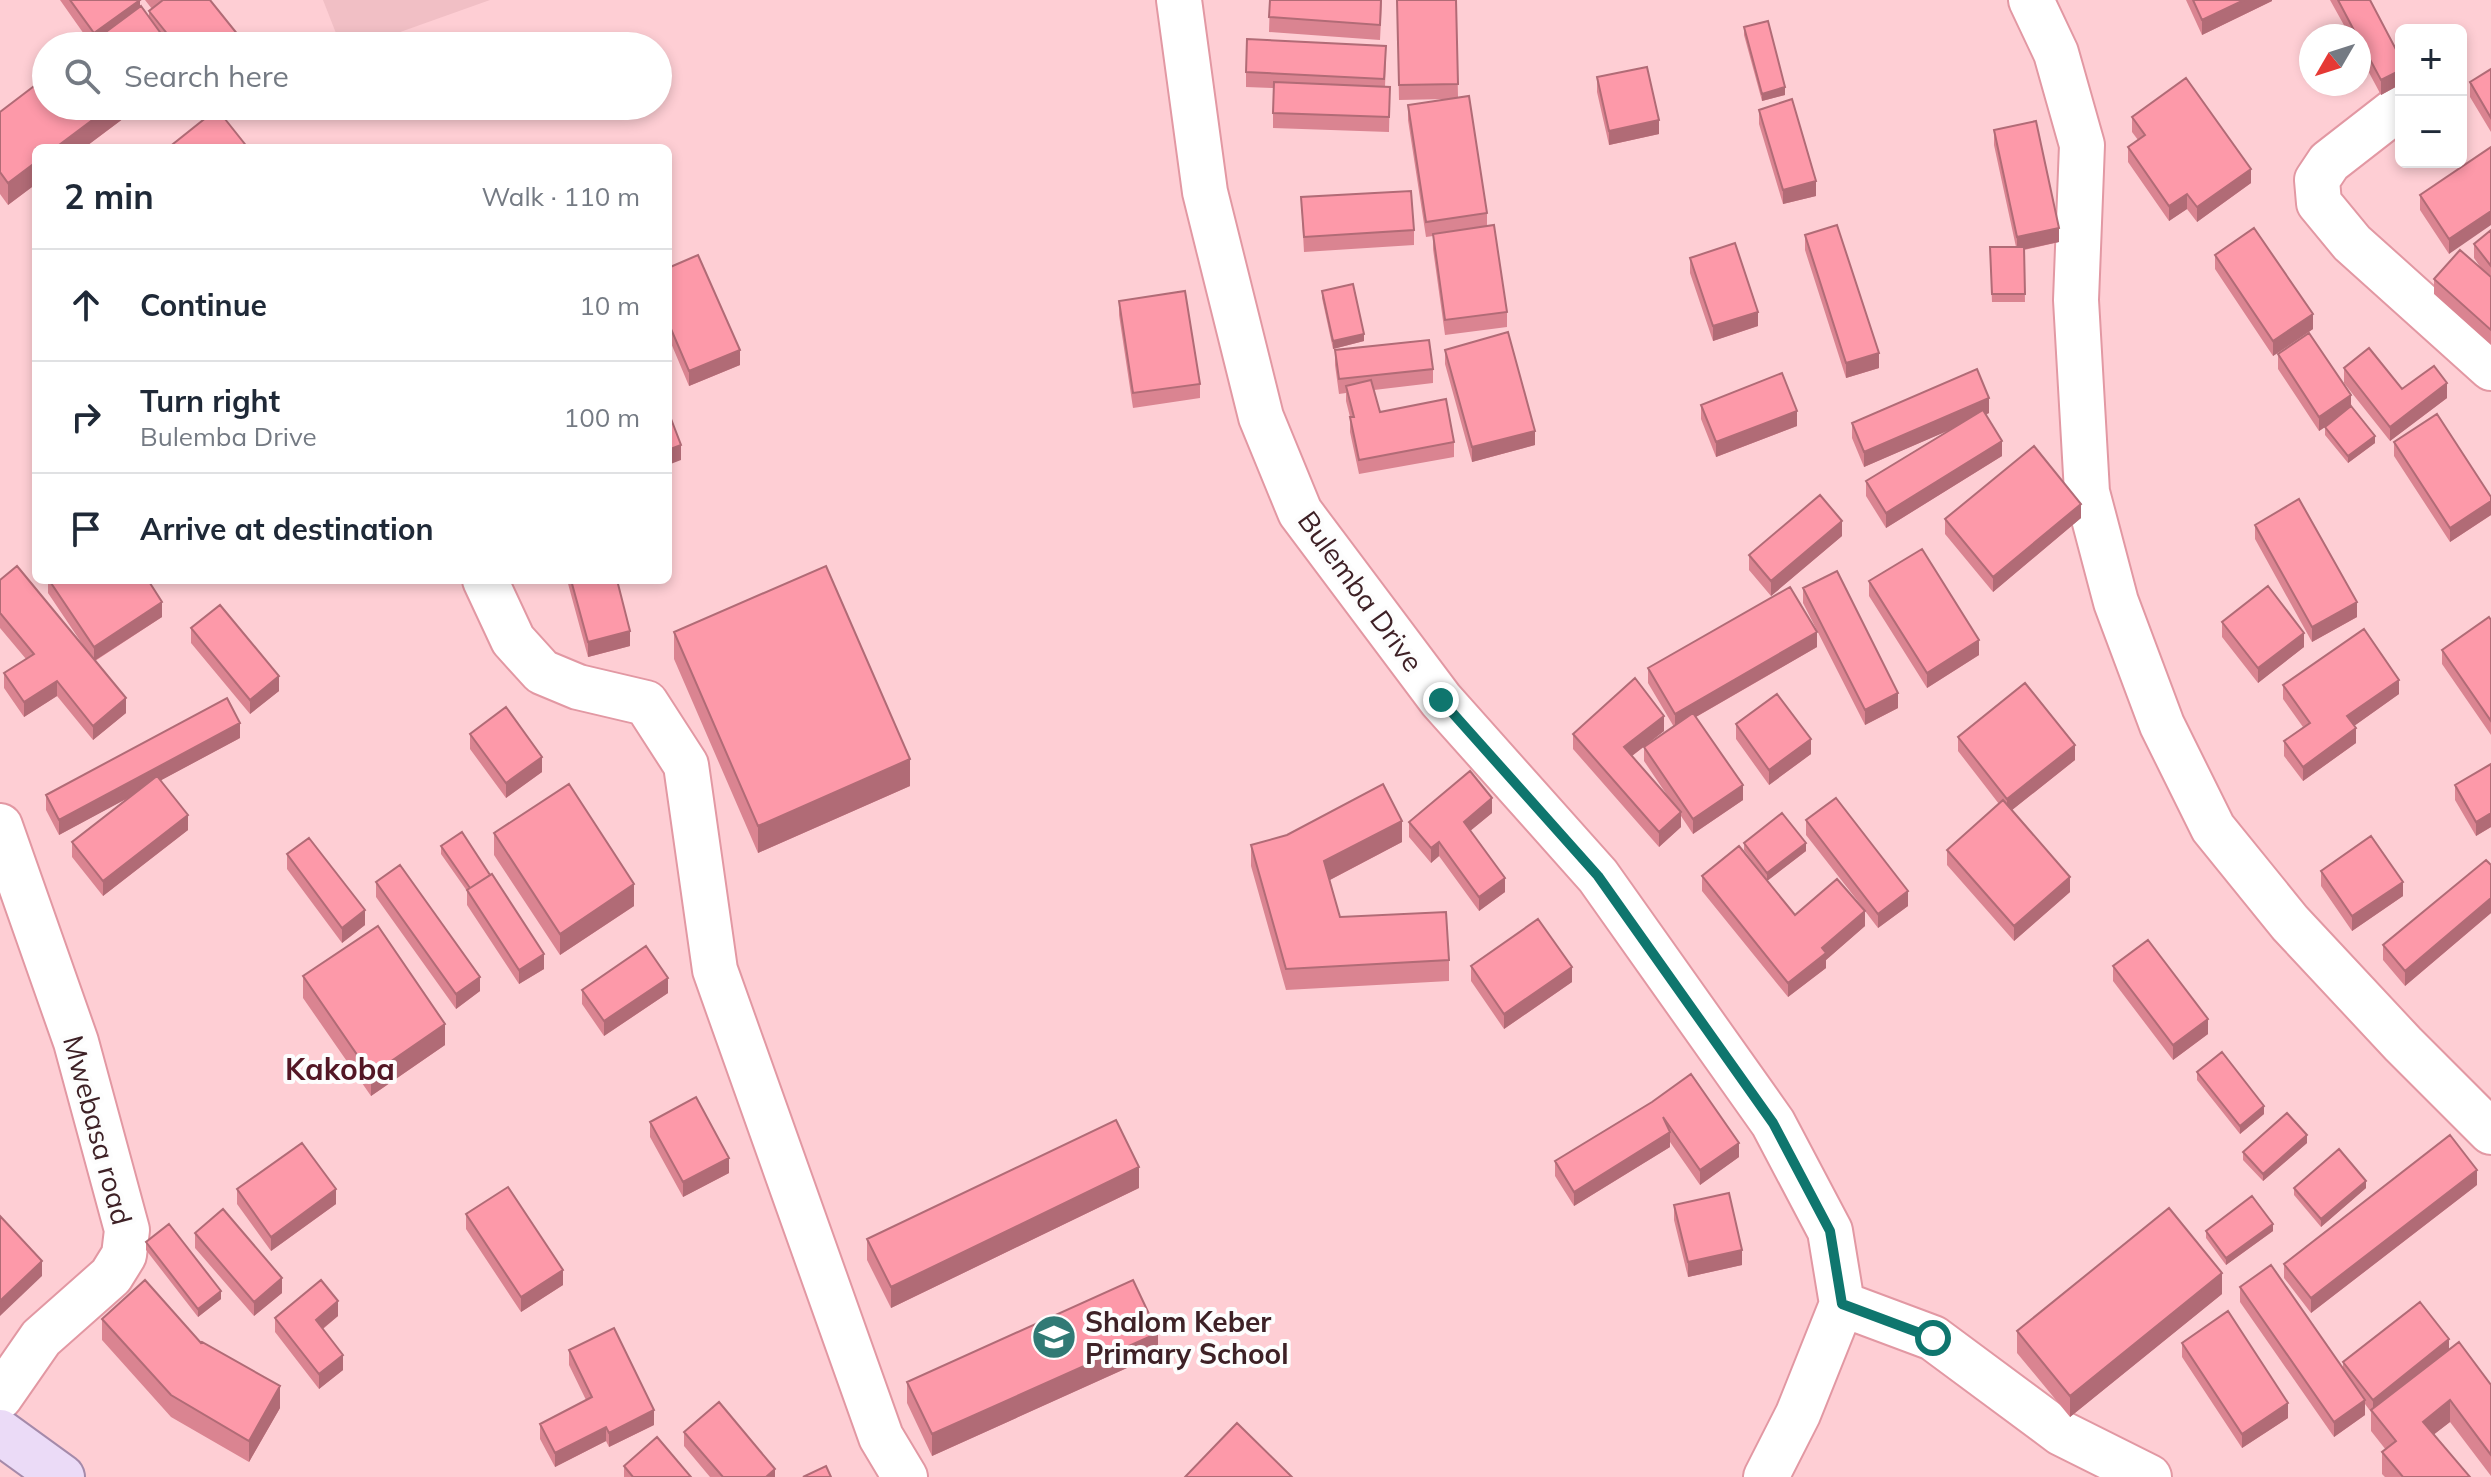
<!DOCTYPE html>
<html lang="en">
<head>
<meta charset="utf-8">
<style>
  body { margin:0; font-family:Mulish,sans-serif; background:#f6f6f7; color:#1f2937 }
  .controls { position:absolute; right:24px; top:24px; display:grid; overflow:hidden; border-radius:12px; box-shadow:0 4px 12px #0003 }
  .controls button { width:72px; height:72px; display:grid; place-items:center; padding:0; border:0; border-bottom:2px solid #e0e1e3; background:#fff; color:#1f2937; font:40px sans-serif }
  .compass { position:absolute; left:2299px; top:24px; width:72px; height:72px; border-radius:50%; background:#fff; box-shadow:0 4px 12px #0003; rotate:231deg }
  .stop { position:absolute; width:24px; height:24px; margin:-18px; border:6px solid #0f766e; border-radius:50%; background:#fff }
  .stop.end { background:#0f766e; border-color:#fff; box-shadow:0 2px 8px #0008 }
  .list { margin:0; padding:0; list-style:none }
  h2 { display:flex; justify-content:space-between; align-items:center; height:104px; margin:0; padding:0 32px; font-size:34px }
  h2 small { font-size:26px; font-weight:400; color:#747a83 }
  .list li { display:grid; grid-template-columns:52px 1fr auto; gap:24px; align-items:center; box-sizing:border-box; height:112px; padding:0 32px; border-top:2px solid #e0e1e3 }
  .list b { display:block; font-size:30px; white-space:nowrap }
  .list p { margin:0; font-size:26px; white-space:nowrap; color:#747a83 }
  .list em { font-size:26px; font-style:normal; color:#747a83 }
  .icon { flex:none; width:44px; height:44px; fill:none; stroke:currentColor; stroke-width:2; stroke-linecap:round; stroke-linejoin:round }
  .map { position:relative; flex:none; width:2491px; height:1477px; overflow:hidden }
  .search { position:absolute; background:#fff; box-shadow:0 4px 12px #0003; left:32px; top:32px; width:640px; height:88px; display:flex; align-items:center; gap:20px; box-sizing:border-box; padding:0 28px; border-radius:44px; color:#747a83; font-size:30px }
  .panel { position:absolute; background:#fff; box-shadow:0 4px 12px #0003; left:32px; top:144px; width:640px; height:440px; border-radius:12px }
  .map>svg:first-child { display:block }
  .built { fill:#f1bfc5 }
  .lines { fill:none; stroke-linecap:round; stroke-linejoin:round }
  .minor-casing { stroke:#e298a3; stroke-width:48 }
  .major-casing { stroke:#a58aaa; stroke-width:48 }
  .minor { stroke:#fff; stroke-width:44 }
  .major { stroke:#ebdbf7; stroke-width:44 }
  .wall { fill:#da8491 }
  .shaded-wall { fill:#b16b76 }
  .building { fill:#fd99a9; stroke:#b16b76; stroke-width:2 }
  .route { stroke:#0f766e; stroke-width:10 }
  .labels { text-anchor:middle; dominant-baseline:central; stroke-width:8; stroke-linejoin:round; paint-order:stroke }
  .street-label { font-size:28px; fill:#3e2126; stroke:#fdfdfd }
  .poi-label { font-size:28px; font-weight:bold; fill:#3e2126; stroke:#fdfdfd; text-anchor:start }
  .neighbourhood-label { font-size:30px; font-weight:bold; fill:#531725; stroke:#fdfdfd }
</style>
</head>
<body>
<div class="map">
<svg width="2491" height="1477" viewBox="0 0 2491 1477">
  <rect width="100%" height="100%" fill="#feced4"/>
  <path class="built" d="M323,0H490L361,46H341Z"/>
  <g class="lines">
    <g class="minor-casing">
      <path id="minor" d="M1179,0L1205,192L1261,417L1300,512L1441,700L1598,876L1773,1123L1830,1231L1842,1304L1798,1414L1766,1477
        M2031,0L2056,53L2082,145L2076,300L2087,492L2116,602L2162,725L2213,828L2290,923L2403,1044L2491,1132
        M2401,106L2329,162L2317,180L2319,203L2352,243L2491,368
        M485,580L513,640L542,672L578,687L646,703L686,765L715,970L881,1437L905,1477
        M0,826L76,1042L127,1230L124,1255L111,1276L41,1338L0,1397
        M1842,1304L1933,1338L2061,1433L2149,1477"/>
    </g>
    <g class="major-casing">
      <path id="major" d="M0,1432L62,1477"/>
    </g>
    <use href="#minor" class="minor"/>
    <use href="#major" class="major"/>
  </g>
  <path class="wall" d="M60,0H140V6L149,17V11L152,9L145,0H210L247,46H87L91,44Z
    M1270,0H1382L1380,40L1269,32Z
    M1397,0H1456L1458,97L1487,213V226L1507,312V327L1445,335L1433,249V236L1426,237L1408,120V105L1446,99L1399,100Z
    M2186,0H2272V1L2202,35Z
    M2330,0H2370L2401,59V84L2381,95L2359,54V36H2350Z
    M1744,27L1785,95L1762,101L1744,35Z
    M1386,61L1385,87H1390L1389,132L1273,128V88L1246,87V72Z
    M2491,69V132L2470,97V82Z
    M1597,77L1659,134L1609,145L1597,92Z
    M46,106H140L84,148H36V184L8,205L0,194V112Z
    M1759,110L1816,196L1783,204L1759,124Z
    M2132,117L2251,183L2197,222L2187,209L2169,221L2128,162V147L2138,140L2132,132Z
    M1994,130L2059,242L2024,250L2025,302H1992L1990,247H2016L1994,145Z
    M2491,147L2449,254L2420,210V195Z
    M1301,197L1414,230V245L1304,252Z
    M2491,230V345L2434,294V279L2481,268L2474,258V244Z
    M1805,235L1879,368L1846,378L1805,250Z
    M2215,255L2313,329L2273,356L2215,269Z
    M1690,258L1758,326L1713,341L1690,273Z
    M668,268L740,365L689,386L668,336Z
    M1322,291L1364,341L1333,349L1322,298Z
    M1119,301L1200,384V398L1133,408L1119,315Z
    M1335,350L1433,369V383L1374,390L1380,412L1454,442V457L1359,474L1350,432V417L1346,401V393L1339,394L1335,365Z
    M1445,350L1535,445L1472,462L1445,364Z
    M2278,354L2351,395V406L2375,443L2348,463L2325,435V427L2319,431L2278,369Z
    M2344,368L2402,389L2447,398L2390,441L2344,383Z
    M1701,405L1797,426L1716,457L1701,419Z
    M1989,413L1986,415L2002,456L1886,528L1866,496V481L1949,430L1864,467L1852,438V423Z
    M2394,442L2491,497V515L2450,542L2394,456Z
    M2081,518L1993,592L1945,534V519Z
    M2255,525L2357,617L2312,642L2255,539Z
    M1842,536L1771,596L1749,570V555Z
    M0,580L89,654L48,593V580H148L162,617L95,661L126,713L93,740L57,696L24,717L4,688V673L26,659L0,628Z
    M567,580H617L630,646L588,657Z
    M1869,581L1979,655L1927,688L1869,596Z
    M1803,588L1898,708L1865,725L1803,603Z
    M2491,620V735L2442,664V650Z
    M2222,622L2304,647L2258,683L2222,637Z
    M191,628L279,691L250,714L191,643Z
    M674,632L910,786L758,853L674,659Z
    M1817,647L1696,717L1743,800L1693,834L1681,816V827L1659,847L1573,749V734L1664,731L1632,756L1671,801L1644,761V747L1674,727L1648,683V668Z
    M2283,685L2399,694L2354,726L2356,743L2303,781L2284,756V741L2303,727L2283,699Z
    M1736,724L1811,754L1769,785L1736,739Z
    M470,734L542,772L506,798L470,749Z
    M1958,737L2075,760L2012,810L2070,892L2014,941L1947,865V850L1999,804L1958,751Z
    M240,738L161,780L188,830L103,896L72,857V842L129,797L59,835L46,810V795Z
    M2491,764V827L2476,836L2455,800V785Z
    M1492,813L1470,831L1505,892L1479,911L1439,856L1431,863L1409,837V822Z
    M1806,820L1908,906L1878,928L1865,911V926L1826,960V968L1788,997L1702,891V876L1795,915L1864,909L1806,835Z
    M494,833L634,906L560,955L494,855Z
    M1402,842L1330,880L1340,917L1449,960V981L1286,990L1251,866V845Z
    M1744,843L1806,851L1767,881L1744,850Z
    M441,846L544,969L519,984L467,905V891L441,854Z
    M287,854L365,925L342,943L287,869Z
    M2491,865V913L2405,986L2383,960V945Z
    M2321,871L2403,896L2352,931L2321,886Z
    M376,882L480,991L456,1009L376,897Z
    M1471,966L1572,982L1504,1029L1471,981Z
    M2113,966L2208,1034L2173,1060L2113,981Z
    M303,976L445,1045L371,1096L303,998Z
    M582,990L668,993L604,1036L582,1004Z
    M2197,1072L2264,1114L2240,1134L2197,1080Z
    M1652,1102L1739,1157L1700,1185L1670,1142V1147L1574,1206L1555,1176V1161Z
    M650,1122L729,1173L683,1197L650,1137Z
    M2307,1143L2263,1181L2243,1160V1152Z
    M2477,1185L2311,1313L2284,1278V1264Z
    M1139,1188L891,1308L867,1260V1239Z
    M2294,1188H2366L2321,1227L2294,1195Z
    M237,1189L336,1204L271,1251L237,1204Z
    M1674,1205L1742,1265L1688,1277L1674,1220Z
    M466,1214L563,1285L521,1312L466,1229Z
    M2206,1231H2273L2226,1265L2206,1238Z
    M195,1233L282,1293L254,1316L195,1248Z
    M146,1242L221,1299L198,1317L146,1250Z
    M2240,1287L2343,1368V1362L2449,1349L2491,1385V1476L2450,1422L2434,1434L2470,1477H2385L2382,1474V1452L2386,1450L2371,1431V1412L2365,1404V1415L2334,1437L2240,1302Z
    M2222,1294L2070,1417L2017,1353V1331Z
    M338,1316L323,1329L343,1370L319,1389L275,1332V1318Z
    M102,1319L201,1343L280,1408L249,1462L171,1417L102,1340Z
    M2182,1343L2288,1418L2242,1448L2182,1357Z
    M569,1350L654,1425L609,1447L606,1441L555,1467L540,1439V1424L586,1400L569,1365Z
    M1158,1354L932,1456L907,1403V1382Z
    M684,1432L775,1477H710L684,1446Z
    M624,1466L691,1477H624Z"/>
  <path class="shaded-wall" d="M140,0V14L94,46V33Z
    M2244,0H2272V1L2202,35V20Z
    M2401,70V84L2381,95V80Z
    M1785,87V95L1762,101V94Z
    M111,106H140L84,148H55Z
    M1659,120V134L1609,145V131Z
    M36,162V184L8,205V183Z
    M2251,169V183L2197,222V207Z
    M1816,181V196L1783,204V190Z
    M2187,194V209L2169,221V206Z
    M2491,211V225L2449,254V239Z
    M2059,228V242L2017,251V237Z
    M1758,312V326L1713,341V326Z
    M2313,314V329L2273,356V341Z
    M1364,334V341L1333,349V341Z
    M740,350V365L689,386V371Z
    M1879,353V368L1846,378V363Z
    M2447,383V398L2390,441V427Z
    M2351,395V410L2319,431V417Z
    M1989,398V413L1864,467V452Z
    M1797,411V426L1716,457V442Z
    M1535,431V445L1472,462V447Z
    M2375,436V443L2348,463V456Z
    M2002,441V456L1886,528V513Z
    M681,445V460L668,465V450Z
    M2491,501V515L2450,542V528Z
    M2081,504V518L1993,592V577Z
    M1842,521V536L1771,596V581Z
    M162,602V617L94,661V647Z
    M2357,602V617L2312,642V627Z
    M630,631V646L588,657V642Z
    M1817,632V647L1675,729V714Z
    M2304,633V647L2258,683V668Z
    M1979,640V655L1927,688V673Z
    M279,676V691L250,714V700Z
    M2399,680V694L2347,731V716Z
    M57,681V696L24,717V702Z
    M1898,693V708L1865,725V710Z
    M126,698V713L93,740V726Z
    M1664,716V731L1624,762V747Z
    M240,723V738L59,835V820Z
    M2356,728V743L2303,781V767Z
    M1811,739V754L1769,785V770Z
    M2075,745V760L2007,814V799Z
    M542,757V772L506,798V783Z
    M910,759V786L758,853V826Z
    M1743,785V800L1693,834V819Z
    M1492,798V813L1464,836V822Z
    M1681,812V827L1659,847V832Z
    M2491,813V827L2476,836V822Z
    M188,815V830L103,896V881Z
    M1402,821V842L1324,883V861Z
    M1439,842V856L1431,863V848Z
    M1806,843V851L1767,881V873Z
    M2070,877V892L2014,941V926Z
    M1505,878V892L1479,911V897Z
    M2403,882V896L2352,931V916Z
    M634,884V906L560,955V934Z
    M1908,891V906L1878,928V914Z
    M2491,898V913L2405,986V971Z
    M365,910V925L342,943V928Z
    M1865,911V926L1826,960V968L1788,997V983L1822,948Z
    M544,954V969L519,984V970Z
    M1572,967V982L1504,1029V1014Z
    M480,977V991L456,1009V994Z
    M668,978V993L604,1036V1021Z
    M2208,1019V1034L2173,1060V1045Z
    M445,1024V1045L371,1096V1075Z
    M2264,1106V1114L2240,1134V1126Z
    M1670,1132V1147L1574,1206V1192Z
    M2307,1135V1143L2263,1181V1174Z
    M1739,1143V1157L1700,1185V1170Z
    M729,1158V1173L683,1197V1182Z
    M1139,1167V1188L891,1308V1287Z
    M2477,1170V1185L2311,1313V1298Z
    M2366,1181V1188L2321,1227V1219Z
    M336,1189V1204L271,1251V1237Z
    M2273,1224V1231L2226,1265V1258Z
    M1742,1250V1265L1688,1277V1262Z
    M42,1261V1276L0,1316V1301Z
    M563,1270V1285L521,1312V1297Z
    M2222,1273V1294L2070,1417V1396Z
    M282,1278V1293L254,1316V1302Z
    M221,1291V1299L198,1317V1309Z
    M338,1301V1316L316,1334V1320Z
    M1158,1333V1354L932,1456V1434Z
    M2449,1339V1353L2373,1412V1400Z
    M343,1355V1370L319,1389V1374Z
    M280,1386V1408L249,1462V1441Z
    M2365,1400V1415L2334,1437V1422Z
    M2450,1400V1422L2423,1443V1422Z
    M2288,1403V1418L2242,1448V1434Z
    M654,1410V1425L609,1447V1433Z
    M606,1427V1441L555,1467V1453Z
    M775,1469V1477H766Z"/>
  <path class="building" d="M70,0H140L94,33Z
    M163,0H210L247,46H177L149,11Z
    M1270,0H1381L1380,25L1269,17Z
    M1397,0H1456L1458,84L1399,85Z
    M2193,0H2244L2202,20Z
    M2338,0H2370L2401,59V70L2381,80L2359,39V36H2357Z
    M141,6L170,46H87Z
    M1768,21L1785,87L1762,94L1744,27Z
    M1247,39L1386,46L1384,79L1246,72Z
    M1647,67L1659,120L1609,131L1597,77Z
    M2491,69V118L2470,82Z
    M46,77V106H111L55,148H36V162L8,183L0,172V112Z
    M2186,78L2251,169L2197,207L2187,194L2169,206L2128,147L2145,135L2132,117Z
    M1274,82L1390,87L1389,117L1273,113Z
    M1469,96L1487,213L1426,222L1408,105Z
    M1792,99L1816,181L1783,190L1759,110Z
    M217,109L248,148H168Z
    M2036,121L2059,228L2017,237L1994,130Z
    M2491,147V211L2449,239L2420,195Z
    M1411,191L1414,230L1304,237L1301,197Z
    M1494,225L1507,312L1445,320L1433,234Z
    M1837,225L1879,353L1846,363L1805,235Z
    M2254,228L2313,314L2273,341L2215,255Z
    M2491,230V266L2474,244Z
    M1735,243L1758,312L1713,326L1690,258Z
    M1990,247H2024L2025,294H1992Z
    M2460,250L2491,277V330L2434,279Z
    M698,255L740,350L689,371L668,322V268Z
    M1353,284L1364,334L1333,341L1322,291Z
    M1185,291L1200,384L1133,393L1119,301Z
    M1508,332L1535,431L1472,447L1445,350Z
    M2309,333L2351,395L2319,417L2278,354Z
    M1429,340L1433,369L1339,379L1335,350Z
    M2369,348L2402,389L2434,366L2447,383L2390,427L2344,368Z
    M1977,369L1989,398L1864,452L1852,423Z
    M1782,373L1797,411L1716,442L1701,405Z
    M1371,380L1380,412L1446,399L1454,442L1359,460L1350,417H1354L1346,386Z
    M2351,406L2375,436L2348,456L2325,427Z
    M1983,410L2002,441L1886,513L1866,481Z
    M668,411L681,445L668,450Z
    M2437,414L2491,497V501L2450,528L2394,442Z
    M2034,446L2081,504L1993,577L1945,519Z
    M1820,495L1842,521L1771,581L1749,555Z
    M2299,499L2357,602L2312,627L2255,525Z
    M1922,549L1979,640L1927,673L1869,581Z
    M17,566L126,698L93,726L57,681L24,702L4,673L34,654L0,613V580Z
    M826,566L910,759L758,826L674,632Z
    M1837,571L1898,693L1865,710L1803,588Z
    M49,580H148L162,602L94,647Z
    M571,580H617L630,631L588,642Z
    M2268,586L2304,633L2258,668L2222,622Z
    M1790,587L1817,632L1675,714L1648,668Z
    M220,605L279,676L250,700L191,628Z
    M2489,617L2491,620V721L2442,650Z
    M2364,629L2399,680L2347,716L2356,728L2303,767L2284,741L2310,723L2283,685Z
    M1635,678L1664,716L1624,747L1681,812L1659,832L1573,734Z
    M2025,683L2075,745L2007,799L1958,737Z
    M1777,694L1811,739L1769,770L1736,724Z
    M227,698L240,723L59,820L46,795Z
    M506,707L542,757L506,783L470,734Z
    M1693,713L1743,785L1693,819L1644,747Z
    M2491,764V813L2476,822L2455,785Z
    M1470,771L1492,798L1464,822L1505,878L1479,897L1439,842L1431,848L1409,822Z
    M157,776L188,815L103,881L72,842Z
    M569,784L634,884L560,934L494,833Z
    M1383,784L1402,821L1324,861L1340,917L1446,912L1449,960L1286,969L1251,845L1287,835Z
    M1836,798L1908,891L1878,914L1806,820Z
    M2003,800L2070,877L2014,926L1947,850Z
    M1782,813L1806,843L1767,873L1744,843Z
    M462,832L490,875L470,888L441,846Z
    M2371,836L2403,882L2352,916L2321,871Z
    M309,838L365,910L342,928L287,854Z
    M1739,846L1795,915L1837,879L1865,911L1822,948L1826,953L1788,983L1702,876Z
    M2486,860L2491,865V898L2405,971L2383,945Z
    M400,865L480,977L456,994L376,882Z
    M492,874L544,954L519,970L467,890Z
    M1538,919L1572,967L1504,1014L1471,966Z
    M378,926L445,1024L371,1075L303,976Z
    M2148,940L2208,1019L2173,1045L2113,966Z
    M646,946L668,978L604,1021L582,990Z
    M2222,1052L2264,1106L2240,1126L2197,1072Z
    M1691,1074L1739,1143L1700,1170L1663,1117L1670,1132L1574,1192L1555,1161L1652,1102Z
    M696,1097L729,1158L683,1182L650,1122Z
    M2287,1113L2307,1135L2263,1174L2243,1152Z
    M1116,1120L1139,1167L891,1287L867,1239Z
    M2450,1135L2477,1170L2311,1298L2284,1264Z
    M302,1143L336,1189L271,1237L237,1189Z
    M2339,1149L2366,1181L2321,1219L2294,1188Z
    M508,1187L563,1270L521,1297L466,1214Z
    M1729,1193L1742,1250L1688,1262L1674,1205Z
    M2252,1196L2273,1224L2226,1258L2206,1231Z
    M2169,1208L2222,1273L2070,1396L2017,1331Z
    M223,1209L282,1278L254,1302L195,1233Z
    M0,1216L42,1261L0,1301Z
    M169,1224L221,1291L198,1309L146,1242Z
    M2271,1265L2365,1400L2334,1422L2240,1287Z
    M145,1280L201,1343L202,1342L280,1386L249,1441L171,1395L102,1319Z
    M321,1280L338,1301L316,1320L343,1355L319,1374L275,1318Z
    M1133,1280L1158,1333L932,1434L907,1382Z
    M2420,1302L2449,1339L2373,1400L2343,1362Z
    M2228,1311L2288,1403L2242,1434L2182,1343Z
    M614,1328L654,1410L609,1433L606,1427L555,1453L540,1424L592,1397L569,1350Z
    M2459,1342L2491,1385V1455L2450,1400L2423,1422L2470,1477H2403L2382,1452L2396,1441L2371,1410Z
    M719,1402L775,1469L766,1477H723L684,1432Z
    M1237,1423L1292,1477H1185Z
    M657,1437L691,1477H633L624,1466Z
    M826,1466L831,1477H803Z"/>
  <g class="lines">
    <path class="route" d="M1441,700L1598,876L1773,1123L1830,1231L1842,1304L1933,1338"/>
  </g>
  <defs>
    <g id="school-disc" transform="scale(2.3)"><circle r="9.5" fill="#317a75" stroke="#fdfdfd"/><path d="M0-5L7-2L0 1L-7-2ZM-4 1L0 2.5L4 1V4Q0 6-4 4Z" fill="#fff"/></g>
  </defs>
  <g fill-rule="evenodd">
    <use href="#school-disc" x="1054" y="1337"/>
  </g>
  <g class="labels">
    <g class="street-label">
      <text transform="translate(1361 591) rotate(54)">Bulemba Drive</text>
      <text transform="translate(98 1130) rotate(75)">Mwebasa road</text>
    </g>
    <g class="poi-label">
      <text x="1085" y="1321">Shalom Keber<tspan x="1085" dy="32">Primary School</tspan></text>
    </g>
    <g class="neighbourhood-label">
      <text x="340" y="1069">Kakoba</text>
    </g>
  </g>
</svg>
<div class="controls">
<button>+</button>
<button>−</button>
</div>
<svg class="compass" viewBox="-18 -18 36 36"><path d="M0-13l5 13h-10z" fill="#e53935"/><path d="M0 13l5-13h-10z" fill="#747a83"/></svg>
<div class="stop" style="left:1933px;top:1338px"></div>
<div class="stop end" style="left:1441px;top:700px"></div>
<div class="search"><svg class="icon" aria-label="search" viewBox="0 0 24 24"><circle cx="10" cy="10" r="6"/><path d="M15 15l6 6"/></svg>Search here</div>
<section class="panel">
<h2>2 min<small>Walk · 110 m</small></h2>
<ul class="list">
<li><svg class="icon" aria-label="ahead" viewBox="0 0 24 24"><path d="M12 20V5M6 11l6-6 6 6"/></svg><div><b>Continue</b></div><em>10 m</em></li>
<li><svg class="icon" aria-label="right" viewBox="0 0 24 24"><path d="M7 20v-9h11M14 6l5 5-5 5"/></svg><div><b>Turn right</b><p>Bulemba Drive</p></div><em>100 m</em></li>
<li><svg class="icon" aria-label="arrive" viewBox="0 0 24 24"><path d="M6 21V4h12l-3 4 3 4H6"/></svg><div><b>Arrive at destination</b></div></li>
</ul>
</section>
</div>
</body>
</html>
